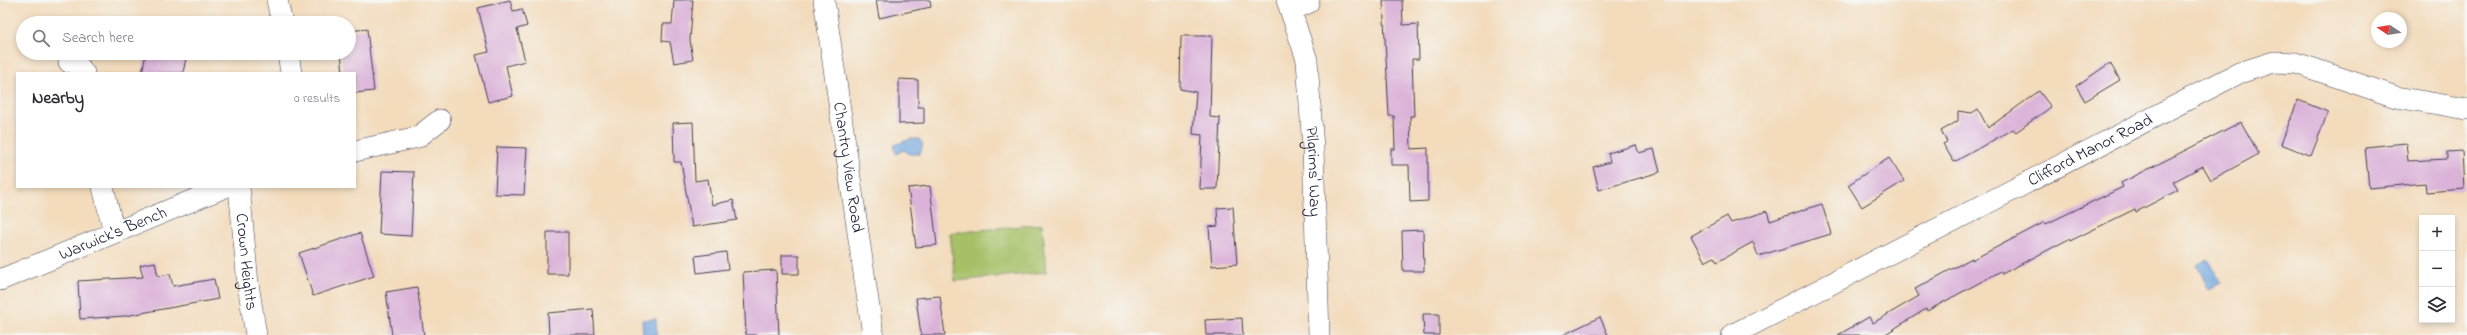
<!DOCTYPE html>
<html lang="en">
<head>
<meta charset="utf-8">
<style>
  body { margin:0; font-family:"Indie Flower",sans-serif; background:#f2f2f3; color:#2b2b33 }
  .controls { position:absolute; right:12px; bottom:12px; display:grid; overflow:hidden; border-radius:0px; box-shadow:0 2px 6px #0003 }
  .controls button { width:36px; height:36px; display:grid; place-items:center; padding:0; border:0; border-bottom:1px solid #e1e1e2; background:#fff; color:#2b2b33; font:20px sans-serif }
  .compass { position:absolute; left:2371px; top:12px; width:36px; height:36px; border-radius:50%; background:#fff; box-shadow:0 2px 6px #0003; rotate:282deg }
  .list { margin:0; padding:0; list-style:none }
  h2 { display:flex; justify-content:space-between; align-items:center; height:52px; margin:0; padding:0 16px; font-size:17px }
  h2 small { font-size:13px; font-weight:400; color:#7c7c81 }
  .icon { flex:none; width:22px; height:22px; fill:none; stroke:currentColor; stroke-width:2; stroke-linecap:round; stroke-linejoin:round }
  .map { position:relative; flex:none; width:2467px; height:335px; overflow:hidden }
  .search { position:absolute; background:#fff; box-shadow:0 2px 6px #0003; left:16px; top:16px; width:340px; height:44px; display:flex; align-items:center; gap:10px; box-sizing:border-box; padding:0 14px; border-radius:22px; color:#7c7c81; font-size:15px }
  .panel { position:absolute; background:#fff; box-shadow:0 2px 6px #0003; left:16px; top:72px; width:340px; height:116px; border-radius:0px }
  .map>svg:first-child { display:block }
  .green { fill:#a5c066; stroke:#647150 }
  .water { fill:#74a8e0; stroke:#4b658e }
  .building { fill:#dbb3d9 }
  .lines { fill:none; stroke-linecap:round; stroke-linejoin:round }
  .minor-casing { stroke:#413e4e; stroke-width:22 }
  .minor { stroke:#fff; stroke-width:21 }
  .labels { text-anchor:middle; dominant-baseline:central; stroke-width:3.5; stroke-linejoin:round; paint-order:stroke }
  .street-label { font-size:17px; fill:#22223b; stroke:#f6f6f2 }
</style>
</head>
<body>
<div class="map">
<svg width="2467" height="335" viewBox="0 0 2467 335">
  <rect width="100%" height="100%" fill="#f6f6f2"/>
  <filter id="ink" filterUnits="userSpaceOnUse"><feTurbulence type="fractalNoise" baseFrequency=".025" numOctaves="2"/><feDisplacementMap in="SourceGraphic" scale="8" xChannelSelector="R" yChannelSelector="G"/><feConvolveMatrix kernelMatrix="1 2 1 2 8 2 1 2 1" color-interpolation-filters="sRGB"/></filter>
  <filter id="wash" filterUnits="userSpaceOnUse"><feTurbulence type="fractalNoise" baseFrequency=".012" numOctaves="4" result="noise"/><feDisplacementMap in="SourceGraphic" scale="16" xChannelSelector="R" yChannelSelector="G"/><feGaussianBlur stdDeviation="0.9" result="paint"/><feColorMatrix in="noise" values="0 0 0 0 0 0 0 0 0 0 0 0 0 0 0 0 0 1.4 0 .05"/><feComposite in="paint" operator="in"/></filter>
  <g filter="url(#wash)">
    <rect width="100%" height="100%" fill="#f3dbbc"/>
    <path class="green" d="M1042,224L1047,272L955,281L950,233Z"/>
    <path class="water" d="M911,139H919L923,144L920,154H909L904,150L896,154L894,145Z
      M2208,259L2222,283L2209,290L2197,265Z
      M656,319L657,335H643L642,320Z"/>
    <g id="blocks">
      <path class="building" d="M510,0L513,11L522,9L527,26L517,29L525,61L506,66L513,96L488,102L476,55L489,52L478,8Z
        M674,0H693L690,40L693,60L674,63L670,42L662,41L663,24H672Z
        M876,0H930L931,7L879,18Z
        M1383,0H1402L1403,25L1418,24L1419,59H1412L1414,116H1410L1411,149L1428,148V201L1410,202L1409,165H1391V149H1395L1394,116H1389Z
        M367,29L374,91L355,93V73H343L341,53H349V31Z
        M1181,36H1212L1210,117L1220,118L1217,189H1200L1202,135L1193,134L1196,92L1180,89Z
        M146,53H187L183,73H142Z
        M2110,63L2120,80L2085,101L2076,86Z
        M899,79L918,80V107H924V123L899,124Z
        M2039,91L2051,107L2016,132L2013,129L1954,162L1943,144L1947,142L1941,131L1958,121V111L1972,113L1978,109L1988,128Z
        M2298,100L2328,112L2311,156L2281,144Z
        M693,122L695,181L708,179L712,205L733,200L737,220L692,227L681,162H674L673,123Z
        M2241,122L2259,154L2211,180L2203,166L2173,182L2178,190L2136,212L2135,209L2070,241L2069,239L2002,274L2001,271L1927,311L1926,309L1884,335H1838L1869,317L1873,323L1919,296L1915,289L1972,258V260L2045,222L2046,224L2123,187L2121,183Z
        M2406,143L2408,161L2447,159V152L2462,151L2464,189L2426,192L2425,183L2369,188L2365,147Z
        M1636,145L1639,153L1654,149L1660,172L1599,190L1593,167L1610,162L1608,153Z
        M497,147L527,148L524,195L495,194Z
        M1889,158L1904,181L1862,207L1848,185Z
        M382,171L414,172L411,236L379,234Z
        M930,186L937,245L916,247L908,188Z
        M1822,204L1831,234L1758,256L1753,242L1717,262L1714,257L1705,262L1691,236L1727,216L1731,223L1767,211L1770,221Z
        M1233,207L1237,264L1212,266L1209,227L1218,226L1217,208Z
        M1423,230L1424,271H1403L1402,231Z
        M547,232H568V274H547Z
        M360,233L374,276L313,296L299,253Z
        M726,252L728,269L697,273L695,256Z
        M782,255H799V274H782Z
        M155,262L158,276L170,274L173,286L214,279L218,299L125,316L80,319L78,281L143,277L140,265Z
        M776,270L779,335H746L743,272Z
        M417,287L424,335H392L386,292Z
        M940,296L945,335H921L916,298Z
        M593,309L595,335H549L548,313Z
        M1423,314H1439V335H1424Z
        M1600,317L1608,335H1563Z
        M1242,318L1243,335H1206L1205,320Z"/>
    </g>
  </g>
  <g filter="url(#ink)">
    <use href="#blocks" fill-opacity="0" stroke="#413e4e" stroke-width="1"/>
    <g class="lines">
      <g class="minor-casing">
        <g id="minor">
          <path d="M277,0L282,23"/>
          <path id="s1" d="M824,0L873,335"/>
          <path id="s2" d="M1287,0L1307,60L1313,149L1319,335"/>
          <path d="M1292,10L1308,3L1309,0"/>
          <path d="M288,53L291,73"/>
          <path d="M69,62H75L84,73"/>
          <path d="M355,151L418,137L440,120"/>
          <path d="M103,187L114,232"/>
          <path id="s3" d="M239,187L248,284L256,335"/>
          <path id="s4" d="M0,280L225,187"/>
          <path id="s5" d="M1732,335L2239,73L2274,62L2296,63L2396,97L2467,109"/>
        </g>
      </g>
      <use href="#minor" class="minor"/>
    </g>
  </g>
  <g class="labels">
    <g class="street-label">
      <text stroke="none"><textPath href="#s5" startOffset="403">Clifford Manor Road</textPath></text>
      <text stroke="none"><textPath href="#s1" startOffset="169">Chantry View Road</textPath></text>
      <text stroke="none"><textPath href="#s2" startOffset="175">Pilgrims' Way</textPath></text>
      <text stroke="none"><textPath href="#s4" startOffset="122">Warwick's Bench</textPath></text>
      <text stroke="none"><textPath href="#s3" startOffset="75">Crown Heights</textPath></text>
    </g>
  </g>
</svg>
<div class="controls">
<button>+</button>
<button>−</button>
<button><svg class="icon" aria-label="layers" viewBox="0 0 24 24"><path d="M12 4l9 5-9 5-9-5zM3 14l9 5 9-5"/></svg></button>
</div>
<svg class="compass" viewBox="-18 -18 36 36"><path d="M0-13l5 13h-10z" fill="#e53935"/><path d="M0 13l5-13h-10z" fill="#7c7c81"/></svg>
<div class="search"><svg class="icon" aria-label="search" viewBox="0 0 24 24"><circle cx="10" cy="10" r="6"/><path d="M15 15l6 6"/></svg>Search here</div>
<section class="panel">
<h2>Nearby<small>0 results</small></h2>
<ul class="list">
</ul>
</section>
</div>
</body>
</html>
